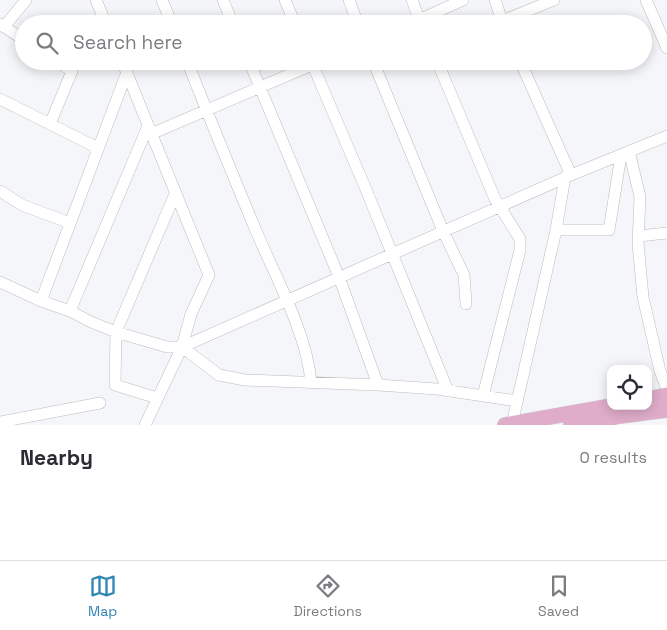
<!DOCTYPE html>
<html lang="en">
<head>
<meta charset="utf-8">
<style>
  body { margin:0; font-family:"Space Grotesk",sans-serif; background:#f2f2f3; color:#2b2b33 }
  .controls { position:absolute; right:15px; bottom:15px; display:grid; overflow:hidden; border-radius:10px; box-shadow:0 2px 12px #0003 }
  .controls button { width:45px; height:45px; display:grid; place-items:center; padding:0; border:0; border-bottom:1px solid #e1e1e2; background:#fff; color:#2b2b33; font:25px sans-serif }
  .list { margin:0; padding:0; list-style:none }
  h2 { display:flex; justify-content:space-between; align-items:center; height:65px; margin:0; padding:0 20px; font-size:21px }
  h2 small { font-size:16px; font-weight:400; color:#7c7c81 }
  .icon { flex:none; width:28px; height:28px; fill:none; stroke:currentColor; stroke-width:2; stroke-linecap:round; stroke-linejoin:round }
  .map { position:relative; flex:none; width:667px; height:425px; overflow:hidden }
  .search { position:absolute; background:#fff; box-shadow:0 2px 12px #0003; left:15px; right:15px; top:15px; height:55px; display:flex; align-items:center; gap:12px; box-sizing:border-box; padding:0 18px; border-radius:28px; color:#7c7c81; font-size:19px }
  .sheet { height:135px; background:#fff }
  nav { display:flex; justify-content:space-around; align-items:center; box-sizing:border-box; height:70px; border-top:1px solid #e1e1e2; background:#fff; font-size:14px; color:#7c7c81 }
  nav a { display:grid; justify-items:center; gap:2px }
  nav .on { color:#3185b5 }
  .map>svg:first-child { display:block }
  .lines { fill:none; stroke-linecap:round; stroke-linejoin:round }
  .minor-casing { stroke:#bbbcc1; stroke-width:12 }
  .major-casing { stroke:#d2d2d3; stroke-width:16 }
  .minor { stroke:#fff; stroke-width:11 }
  .major { stroke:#dfacca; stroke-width:15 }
</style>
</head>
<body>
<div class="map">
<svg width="667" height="425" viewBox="0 0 667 425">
  <rect width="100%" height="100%" fill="#f5f6fa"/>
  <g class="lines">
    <g class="minor-casing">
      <path id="minor" d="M96,0L106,24
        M162,0L172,24
        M223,0L233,24
        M285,0L295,24
        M349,0L358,24
        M412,0L421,24
        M495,0L503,24
        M646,0L667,48
        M502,21L554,0
        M0,24L24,40
        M410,24L463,0
        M4,27L26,0
        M122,61L209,275L191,314L182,347L145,425
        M187,61C210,119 233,176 257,233C276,278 307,334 311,382
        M249,61L339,277L378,385
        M311,61L365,187L448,391
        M373,61L443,231L464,275L466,304
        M437,61L495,199L520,239V250L483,396
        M520,61L571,175L667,136
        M0,99L98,148
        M50,124L72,71L56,61
        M151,134L321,61
        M629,151L640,197L638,243L643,297L660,371L667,389
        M0,191L22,205L70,223
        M556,230H609L621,155
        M639,236L667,233
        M0,282L41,301L70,311L91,322L116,332L167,347H182L219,375L245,380L378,385L437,389L517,401
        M41,301L127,72
        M70,311L148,126
        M182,347L571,175
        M157,398L115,385L116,332L175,194
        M0,422L100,403
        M512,424L556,230L565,177"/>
    </g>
    <g class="major-casing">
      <path id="major" d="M648,399L667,395
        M505,425L611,406
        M571,425L620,416L667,410"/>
    </g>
    <use href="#minor" class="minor"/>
    <use href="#major" class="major"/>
  </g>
</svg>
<div class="controls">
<button><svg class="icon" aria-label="locate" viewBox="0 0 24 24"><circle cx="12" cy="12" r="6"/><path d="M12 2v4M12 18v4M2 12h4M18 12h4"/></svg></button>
</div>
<div class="search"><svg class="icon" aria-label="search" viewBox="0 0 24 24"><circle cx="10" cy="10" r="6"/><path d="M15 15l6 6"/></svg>Search here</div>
</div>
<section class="sheet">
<h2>Nearby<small>0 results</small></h2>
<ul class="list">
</ul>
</section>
<nav>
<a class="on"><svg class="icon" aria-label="map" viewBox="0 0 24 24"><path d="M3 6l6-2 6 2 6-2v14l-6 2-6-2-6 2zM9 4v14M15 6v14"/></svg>Map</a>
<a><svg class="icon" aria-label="directions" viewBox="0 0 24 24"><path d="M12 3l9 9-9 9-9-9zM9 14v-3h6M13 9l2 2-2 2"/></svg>Directions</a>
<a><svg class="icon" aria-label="saved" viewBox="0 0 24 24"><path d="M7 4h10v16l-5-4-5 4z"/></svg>Saved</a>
</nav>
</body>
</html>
